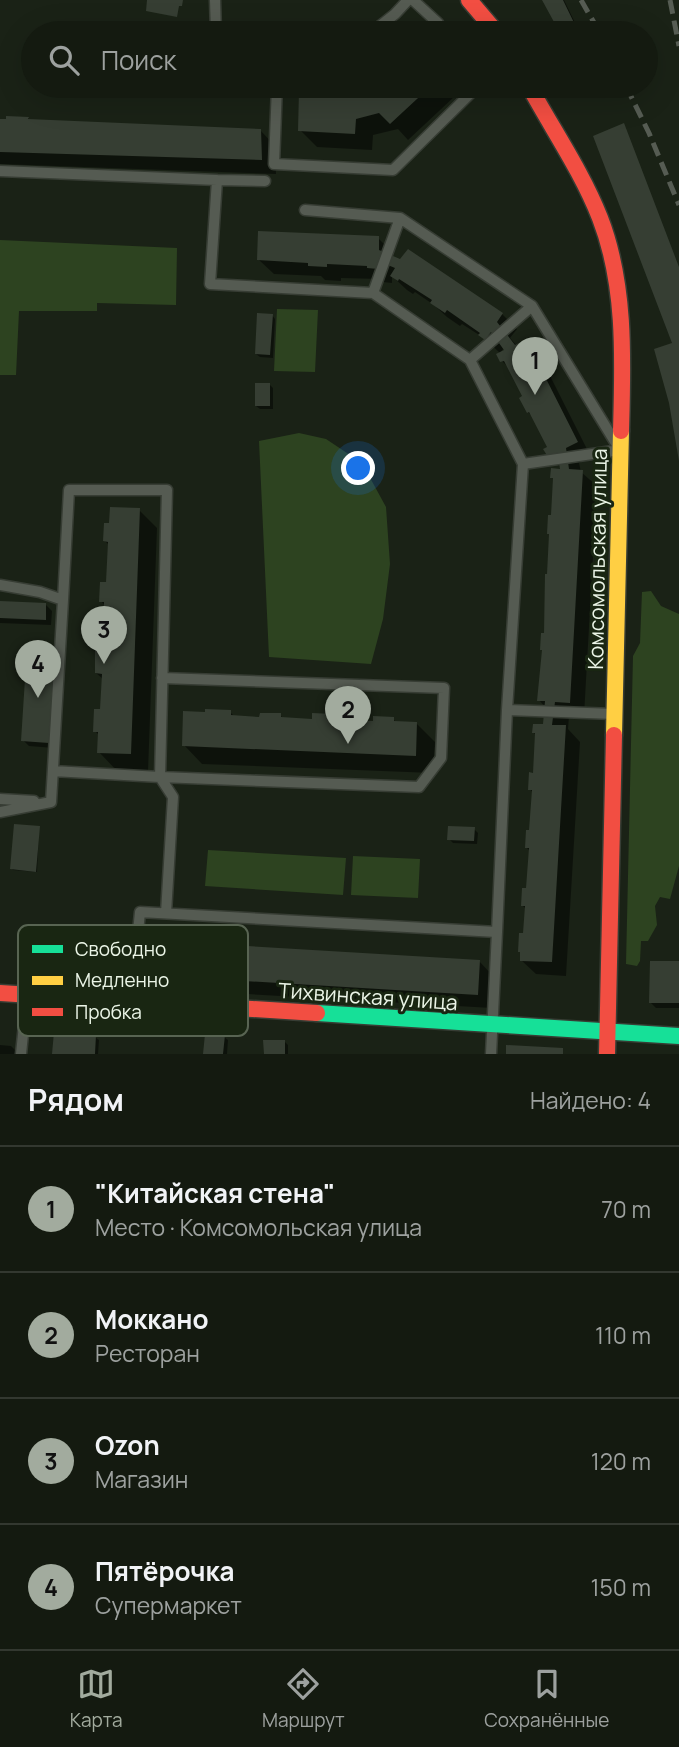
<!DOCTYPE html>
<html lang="ru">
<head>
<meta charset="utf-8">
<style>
  body { margin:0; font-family:Manrope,sans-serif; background:#21271e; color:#f1f3f6 }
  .you { position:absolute; left:359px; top:469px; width:24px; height:24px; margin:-18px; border:5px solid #fff; border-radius:50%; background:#1a73e8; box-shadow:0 0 0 10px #1a73e833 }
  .badge { display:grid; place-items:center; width:46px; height:46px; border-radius:50%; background:#a2ab9e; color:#111; font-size:23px; font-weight:700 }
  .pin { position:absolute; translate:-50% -58px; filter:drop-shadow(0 2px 4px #0008) }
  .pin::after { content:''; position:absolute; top:37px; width:24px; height:21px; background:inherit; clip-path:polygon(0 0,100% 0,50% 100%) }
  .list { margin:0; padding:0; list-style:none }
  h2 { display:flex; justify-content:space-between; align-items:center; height:91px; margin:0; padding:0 28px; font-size:30px }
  h2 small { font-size:23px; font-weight:400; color:#9da19f }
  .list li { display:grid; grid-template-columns:46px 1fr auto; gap:21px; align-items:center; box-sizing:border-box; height:126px; padding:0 28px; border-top:2px solid #333830 }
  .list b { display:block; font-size:26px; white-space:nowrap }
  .list p { margin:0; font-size:23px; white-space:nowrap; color:#9da19f }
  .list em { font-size:23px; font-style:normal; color:#9da19f }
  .icon { flex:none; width:38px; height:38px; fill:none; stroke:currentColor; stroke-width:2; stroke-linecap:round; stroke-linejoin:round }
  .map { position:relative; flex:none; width:679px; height:1054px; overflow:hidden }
  .search { position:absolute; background:#141a10; box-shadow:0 7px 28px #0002; left:21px; right:21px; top:21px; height:77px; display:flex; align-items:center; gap:18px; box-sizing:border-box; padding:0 24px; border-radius:38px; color:#9da19f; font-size:26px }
  .sheet { height:595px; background:#141a10 }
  nav { display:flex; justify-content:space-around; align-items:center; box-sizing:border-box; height:98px; border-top:2px solid #333830; background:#141a10; font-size:19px; color:#9da19f }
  nav a { display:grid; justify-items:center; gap:4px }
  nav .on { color:#a2ab9e }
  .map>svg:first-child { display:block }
  .green { fill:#2d4320 }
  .shadow { fill:#0007 }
  .building { fill:#363e33 }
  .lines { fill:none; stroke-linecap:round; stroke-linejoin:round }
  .lane-casing { stroke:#373d34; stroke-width:13 }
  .fast-casing { stroke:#373d34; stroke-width:19 }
  .slow-casing { stroke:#373d34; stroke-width:19 }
  .jam-casing { stroke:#373d34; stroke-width:19 }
  .lane { stroke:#555b52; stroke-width:10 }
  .fast { stroke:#16e098; stroke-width:16 }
  .slow { stroke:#ffcf43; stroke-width:16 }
  .jam { stroke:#f24e42; stroke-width:16 }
  .rail { stroke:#565c53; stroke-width:5; stroke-dasharray:14 7; stroke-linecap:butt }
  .labels { text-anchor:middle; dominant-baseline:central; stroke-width:6; stroke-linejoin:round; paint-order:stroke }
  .street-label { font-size:21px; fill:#ebf5e7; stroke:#192612 }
  .key { fill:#192612; stroke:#586452; stroke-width:2 }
  .key-label { font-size:19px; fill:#ebf5e7 }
</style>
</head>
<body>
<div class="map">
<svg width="679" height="1054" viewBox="0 0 679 1054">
  <rect width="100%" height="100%" fill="#1a2216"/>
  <path class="green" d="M0,240L177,248L176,305L97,303V311H19L16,375H0Z
    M277,309L318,310L315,372L274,371Z
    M299,433L326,439L362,463L386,507L390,564L383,619L371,664L269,657L259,441Z
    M651,591L661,606L679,614V866L670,899L660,897L655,906L657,925L648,941H641L640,961L637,966L626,964L633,656L640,643L642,592Z
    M208,850L346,858L343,895L205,886Z
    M353,856L420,859L418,898L351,895Z"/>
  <path class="shadow" d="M543,0H564L580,33H561Z
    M369,86H448L445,89L454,97L408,140L398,129L373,135L372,150L317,147L300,130L360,95Z
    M28,118L31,121L261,131L275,146L276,174L0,164V120Z
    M378,238L393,253V258L401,262L408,251L502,314L517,329L510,338L517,346L525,342L540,356L591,457L579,463L581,472L597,486L584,716H569L568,729L580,742L566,976L536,974L521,960L526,909L522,905L528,890L530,851L527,848L531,832L533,793L530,789L534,774L536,735L534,733L544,726L546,708L539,700L553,517L564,471L549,456V448L535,419L528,412L524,397L510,369L502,361L508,351L504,348L500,353L484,338L462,324L460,326L447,317L434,305L415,292L413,294L407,290L392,276V283L383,282L380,279L341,278V281L325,280L321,276L274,274L259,260Z
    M272,315L275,319L273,358L260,357L256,354Z
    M269,384L273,388V409H260L256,406Z
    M139,510L157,528L148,772L117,771L99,752L100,736L95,731L102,711L103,679L96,673L104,651L105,606L101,601L108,584L109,545L105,541Z
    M0,603L46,605L52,611L51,625L0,623Z
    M54,651L60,657L54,748L29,746L23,740Z
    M230,712L235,717L261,718L280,715L284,719L313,720L333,716L339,721L374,723L393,719L397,723L417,724L435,742L433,773L202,764L184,745Z
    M39,828L37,872L13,870L12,869Z
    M474,829L478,833L477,844L453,843L449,839Z
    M479,961L493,976L492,1008L195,991L181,976Z
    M679,963V1008H656L650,1002Z
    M95,1037L99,1040L98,1054H54Z
    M224,1037L228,1040L227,1054H205Z
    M285,1042L288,1045V1054H265Z
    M0,1045L11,1046L19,1054H0Z"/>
  <path class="building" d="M147,0H183L182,6H179L177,17L146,11Z
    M542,0H563L579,33H560Z
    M366,86H431L390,124L379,113L356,119L355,134L298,131L299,90L359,93Z
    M6,116L29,117L28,119L261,129L262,160L0,152V119H6Z
    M624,123L679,267V461L669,403L654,349L672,343L593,136Z
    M258,231L379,236V250L400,259L408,249L503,313L497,322L515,345L526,339L578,442L566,448L569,469L583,470L570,703L555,702L552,725H566L552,962L520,961V952H518L519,933H523L525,906H521L522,888H526L529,848H525L526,830H529L532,790H528L529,772L533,773L535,733H532L533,724H543L545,701H537L542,650H540L541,633H544L545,574H547L549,534H547L548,515H551L553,478H550L551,468L560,469L557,453L548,457L543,449L547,447L529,412L527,413L519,398L522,396L504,361L500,362L496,354L504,350L491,332L485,340L478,335L480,333L447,310L445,313L430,303L432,300L399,279L398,281L390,276L395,268L378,261V269L367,268V266L327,264V267L308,266V263L257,260Z
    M257,313L273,314L270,355L255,354Z
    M255,383H270V406H255Z
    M110,507L140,508L131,754L97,753L98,732H93L94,709H100L102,674L95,673V649L102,650L104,602H99L100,582H106L108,542L103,541L104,523H109Z
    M0,601L46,603V620L0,618Z
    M27,648L55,650L49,743L21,741Z
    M205,709L231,710V715L259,717L260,713H281V717L312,719V713L334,714V719L373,721V716L394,717V721L417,722L416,756L182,746L183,711L205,712Z
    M14,824L40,826L36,872L10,869Z
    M448,826L475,827L474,841L447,840Z
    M181,942L480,960L478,995L179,977Z
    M650,961H679V1003H649Z
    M54,1032L96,1035L95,1054H52Z
    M205,1034L225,1035L223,1054H203Z
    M263,1040H285V1054H264Z
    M506,1045L563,1048V1054H506Z"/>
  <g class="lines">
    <g class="lane-casing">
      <path id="lane" d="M215,0L216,33
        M413,0L438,23L444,33
        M371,33L395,14L408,0
        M216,86V89
        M277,86L274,164L393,170L478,86
        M0,171L217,180L210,284L373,293L470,360L523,464L507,710L497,932L140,912L131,1001
        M217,180L265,181
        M305,210L400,218L532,306L620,450L523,464
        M373,293L400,218
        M470,360L532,306
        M0,585L40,592L63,600L51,802L0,812
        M507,710L614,714
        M53,771L160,777L167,490H69L63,600
        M160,777L419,787L441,758L444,688L162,678
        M160,777L173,797L166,913
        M0,799L34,801
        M21,1054L27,995
        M491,1054L497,932"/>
    </g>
    <g class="fast-casing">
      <path id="fast" d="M317,1013L679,1036"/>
    </g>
    <g class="slow-casing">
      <path id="slow" d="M614,735L621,431"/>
    </g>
    <g class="jam-casing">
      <path id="jam" d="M469,0L497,33
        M529,86C553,130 582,172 600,218C626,285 623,360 621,431
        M0,993L317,1013
        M607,1054L614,735"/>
    </g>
    <use href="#lane" class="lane"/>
    <use href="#fast" class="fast"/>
    <use href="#slow" class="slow"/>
    <use href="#jam" class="jam"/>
    <path class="rail" d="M581,0L600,33
      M670,0L679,46
      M626,86L649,133L679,205"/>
  </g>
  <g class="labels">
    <g class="street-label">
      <text transform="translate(597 559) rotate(-89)">Комсомольская улица</text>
      <text transform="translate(368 996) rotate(4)">Тихвинская улица</text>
    </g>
  </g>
  <rect x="18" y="925" width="230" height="111" rx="10" class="key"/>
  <rect x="32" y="945" width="31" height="8" fill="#16e098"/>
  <rect x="32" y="976" width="31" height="9" fill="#ffcf43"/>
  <rect x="32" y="1008" width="31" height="8" fill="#f24e42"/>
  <g class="key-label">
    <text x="75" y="956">Свободно</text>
    <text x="75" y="987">Медленно</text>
    <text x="75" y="1019">Пробка</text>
  </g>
</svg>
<div class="you"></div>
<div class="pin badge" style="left:535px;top:395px">1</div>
<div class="pin badge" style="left:348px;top:744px">2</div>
<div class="pin badge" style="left:104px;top:664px">3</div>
<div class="pin badge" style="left:38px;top:698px">4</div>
<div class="search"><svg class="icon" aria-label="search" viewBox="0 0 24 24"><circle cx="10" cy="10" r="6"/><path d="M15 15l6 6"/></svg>Поиск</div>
</div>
<section class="sheet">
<h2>Рядом<small>Найдено: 4</small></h2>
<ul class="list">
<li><span class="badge">1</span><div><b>&quot;Китайская стена&quot;</b><p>Место · Комсомольская улица</p></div><em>70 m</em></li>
<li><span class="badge">2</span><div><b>Моккано</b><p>Ресторан</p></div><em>110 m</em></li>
<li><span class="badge">3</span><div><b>Ozon</b><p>Магазин</p></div><em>120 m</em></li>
<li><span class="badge">4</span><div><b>Пятёрочка</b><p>Супермаркет</p></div><em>150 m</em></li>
</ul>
</section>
<nav>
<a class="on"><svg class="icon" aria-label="map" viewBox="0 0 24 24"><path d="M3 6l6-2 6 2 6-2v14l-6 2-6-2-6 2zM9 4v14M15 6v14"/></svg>Карта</a>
<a><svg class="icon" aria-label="directions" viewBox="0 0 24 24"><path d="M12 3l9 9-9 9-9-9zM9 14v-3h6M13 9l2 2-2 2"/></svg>Маршрут</a>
<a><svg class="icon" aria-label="saved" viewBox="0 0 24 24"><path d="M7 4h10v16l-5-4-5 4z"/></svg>Сохранённые</a>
</nav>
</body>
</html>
